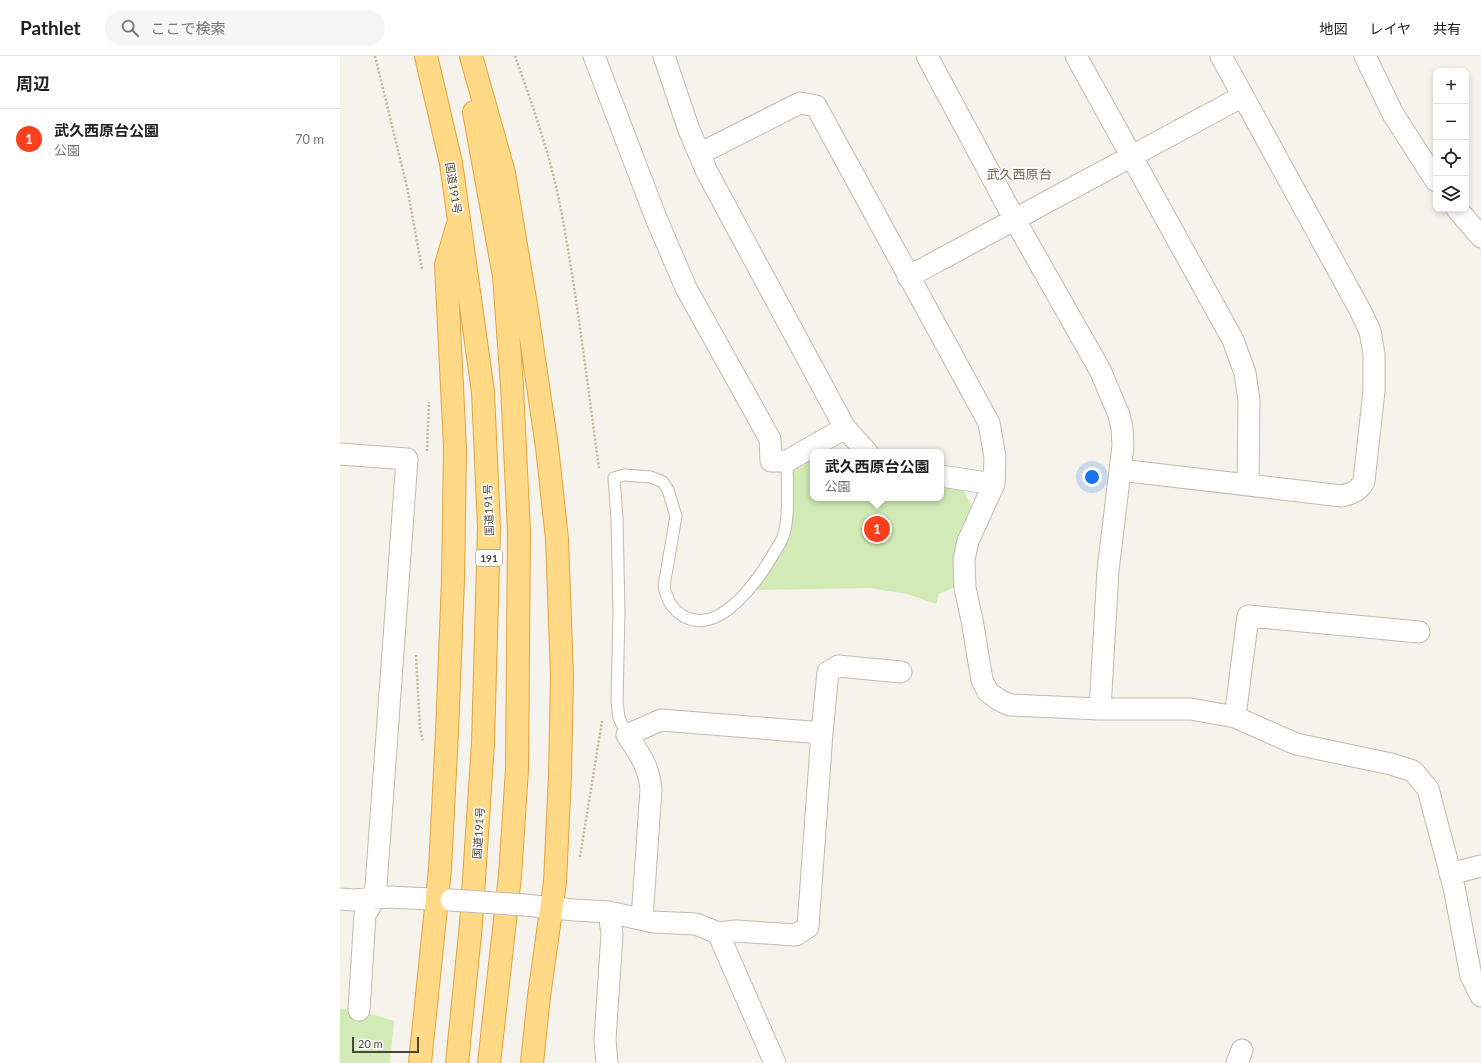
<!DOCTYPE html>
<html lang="ja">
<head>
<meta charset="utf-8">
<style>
  body { margin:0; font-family:Lato,"Noto Sans JP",sans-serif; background:#f6f6f6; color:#202124 }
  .controls { position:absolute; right:12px; top:12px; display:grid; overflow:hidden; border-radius:8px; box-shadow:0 2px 6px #0003 }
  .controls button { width:36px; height:36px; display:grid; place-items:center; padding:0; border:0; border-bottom:1px solid #e0e0e0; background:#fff; color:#202124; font:20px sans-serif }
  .scale { position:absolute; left:12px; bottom:10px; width:67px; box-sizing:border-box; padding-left:4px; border:2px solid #4b4439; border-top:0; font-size:11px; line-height:14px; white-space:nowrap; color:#4b4439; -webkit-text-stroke:3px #fff; paint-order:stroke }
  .you { position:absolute; left:752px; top:421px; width:14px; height:14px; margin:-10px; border:3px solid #fff; border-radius:50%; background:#1a73e8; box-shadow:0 0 0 6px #1a73e833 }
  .badge { display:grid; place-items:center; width:26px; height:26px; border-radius:50%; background:#fc3f1d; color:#fff; font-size:13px; font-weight:700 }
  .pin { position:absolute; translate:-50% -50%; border:2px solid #fff; box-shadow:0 1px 4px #0006 }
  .popup { position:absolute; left:470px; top:393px; width:134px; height:52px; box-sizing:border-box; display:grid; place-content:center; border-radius:8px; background:#fff; filter:drop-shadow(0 1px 3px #0005); font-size:13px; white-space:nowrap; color:#757577 }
  .popup b { font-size:15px; color:#202124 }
  .popup::after { content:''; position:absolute; left:50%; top:100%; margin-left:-8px; border:8px solid transparent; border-top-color:#fff }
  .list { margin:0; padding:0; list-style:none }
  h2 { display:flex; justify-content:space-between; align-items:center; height:52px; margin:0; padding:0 16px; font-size:17px }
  h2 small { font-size:13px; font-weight:400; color:#757577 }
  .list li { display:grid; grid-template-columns:26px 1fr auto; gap:12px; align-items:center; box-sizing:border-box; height:60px; padding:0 16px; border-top:1px solid #e0e0e0 }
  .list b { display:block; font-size:15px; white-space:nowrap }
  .list p { margin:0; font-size:13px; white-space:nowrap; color:#757577 }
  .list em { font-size:13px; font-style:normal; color:#757577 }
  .icon { flex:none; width:22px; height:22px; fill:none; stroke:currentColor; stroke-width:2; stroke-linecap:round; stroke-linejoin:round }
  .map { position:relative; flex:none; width:1141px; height:1007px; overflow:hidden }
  header { display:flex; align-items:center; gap:24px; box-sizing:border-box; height:56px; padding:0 20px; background:#fff; border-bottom:1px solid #e0e0e0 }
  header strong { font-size:19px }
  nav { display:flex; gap:22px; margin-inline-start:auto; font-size:14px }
  .search { width:280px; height:36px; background:#f6f6f6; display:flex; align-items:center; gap:10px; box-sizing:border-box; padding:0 14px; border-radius:22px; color:#757577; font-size:15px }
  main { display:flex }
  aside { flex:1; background:#fff }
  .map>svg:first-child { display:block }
  .green { fill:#d2eab5 }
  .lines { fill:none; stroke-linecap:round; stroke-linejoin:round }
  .service-casing { stroke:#c2bbae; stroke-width:13 }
  .minor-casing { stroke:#c2bbae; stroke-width:23 }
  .trunk-casing { stroke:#e0a43c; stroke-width:24 }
  .path { stroke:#c4b79f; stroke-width:2.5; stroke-dasharray:2 2; stroke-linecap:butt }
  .service { stroke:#fff; stroke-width:11 }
  .minor { stroke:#fff; stroke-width:21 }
  .trunk { stroke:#ffd985; stroke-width:22 }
  .minor-bridge-casing { stroke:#c2bbae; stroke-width:23; stroke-linecap:butt }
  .minor-bridge { stroke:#fff; stroke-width:21 }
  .labels { text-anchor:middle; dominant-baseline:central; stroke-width:3; stroke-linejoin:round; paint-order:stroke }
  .shield { fill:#fff; stroke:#817c74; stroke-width:1 }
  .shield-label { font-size:10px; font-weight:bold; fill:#4b4439 }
  .street-label { font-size:11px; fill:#4b4439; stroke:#fff }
  .quarter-label { font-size:13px; fill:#6e6250; stroke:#fff }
</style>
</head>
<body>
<header>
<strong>Pathlet</strong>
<div class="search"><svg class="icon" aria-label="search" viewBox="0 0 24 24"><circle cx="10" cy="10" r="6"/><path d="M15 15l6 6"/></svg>ここで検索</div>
<nav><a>地図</a><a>レイヤ</a><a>共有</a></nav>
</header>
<main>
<aside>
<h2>周辺<small></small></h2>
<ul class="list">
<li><span class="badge">1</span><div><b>武久西原台公園</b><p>公園</p></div><em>70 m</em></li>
</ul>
</aside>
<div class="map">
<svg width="1141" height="1007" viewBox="0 0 1141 1007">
  <rect width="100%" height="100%" fill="#f6f3ec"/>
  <path class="green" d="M473,403V442H601V430L624,435L634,454L615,531L599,538L596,548L567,538L529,532L416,534L449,479L452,416Z
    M0,953L19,954L54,965L50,1007H0Z"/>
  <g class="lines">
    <g class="service-casing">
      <path id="service" d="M287,679L279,662L277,645L279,556L277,463L274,422L284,419L311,421L323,426L328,434L336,460L324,530C327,544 332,554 345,561C381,579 419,523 434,497C437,492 441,486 443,481C450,461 447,426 447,405"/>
    </g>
    <g class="minor-casing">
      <path id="minor" d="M254,0L316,162L346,232L430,383L431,405H447L505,372
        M324,0L349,74L367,116L505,372L527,396
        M587,0L675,164L760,314L779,359L782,372L783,390L768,514L760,653
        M736,0L893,284L905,317L909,344L908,429
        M1025,0L1053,58L1096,125
        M359,98L460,47L476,50L649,367L655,401L654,428L628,485L624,503L625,532L632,564L642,624L648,636L659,644L670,649L760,653H851L895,661L956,688L1051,708L1073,715L1088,733L1114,831L1131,920L1141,940
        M1117,153L1141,181
        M568,221L903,40
        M0,398L67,403L37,816L35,842L25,859L19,954
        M780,414L1002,440C1013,437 1019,435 1024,425L1034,335V298L1030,275L1020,254L881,0
        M601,420L654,428
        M895,661L908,560L1079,576
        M482,677L488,616L498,610L561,616
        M1110,818L1141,810
        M0,843L14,844L49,841L111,844
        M185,849L234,854L269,856L313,866L356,868L378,877L396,875L456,879L468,871L482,677L321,664L287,679C300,699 308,708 311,733L302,863
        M378,877L435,1007
        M267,1007L265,984L272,878L269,856
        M897,1007L902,994"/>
    </g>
    <g class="trunk-casing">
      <path id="trunk" d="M86,0L111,107L143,336L149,472L143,687L131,868L117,1007
        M131,0L164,117L186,249L207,391L217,483L222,620L220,719L215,826L199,940L192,1007
        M134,56L164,220L172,330L179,476L177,713L170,820L149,1007
        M80,1007L100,813L107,676L113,524L115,392L106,209L117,171"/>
    </g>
    <path class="path" d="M35,0L67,131L82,213
      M175,0C193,50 211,102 221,154C237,239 247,326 259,412
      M87,395L89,346
      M76,599L80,672L83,686
      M240,801L262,665"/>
    <use href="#service" class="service"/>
    <use href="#minor" class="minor"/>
    <use href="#trunk" class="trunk"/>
    <g class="minor-bridge-casing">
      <path id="minor-bridge" d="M111,844L185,849"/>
    </g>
    <use href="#minor-bridge" class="minor-bridge"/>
  </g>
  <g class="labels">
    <rect class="shield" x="136" y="494" width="26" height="16" rx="3"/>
    <g class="shield-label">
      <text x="149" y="502">191</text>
    </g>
    <g class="street-label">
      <text transform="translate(114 132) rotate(81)">国道191号</text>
      <text transform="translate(148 454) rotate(-92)">国道191号</text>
      <text transform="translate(138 777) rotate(-86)">国道191号</text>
    </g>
    <g class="quarter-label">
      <text x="679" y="118">武久西原台</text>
    </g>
  </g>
</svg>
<div class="controls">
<button>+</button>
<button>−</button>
<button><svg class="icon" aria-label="locate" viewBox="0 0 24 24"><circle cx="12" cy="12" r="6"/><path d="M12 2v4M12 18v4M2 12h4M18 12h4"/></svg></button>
<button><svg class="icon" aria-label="layers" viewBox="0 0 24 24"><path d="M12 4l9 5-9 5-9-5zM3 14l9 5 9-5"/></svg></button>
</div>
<div class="scale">20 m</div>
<div class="you"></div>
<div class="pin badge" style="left:537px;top:473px">1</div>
<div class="popup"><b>武久西原台公園</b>公園</div>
</div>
</main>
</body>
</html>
